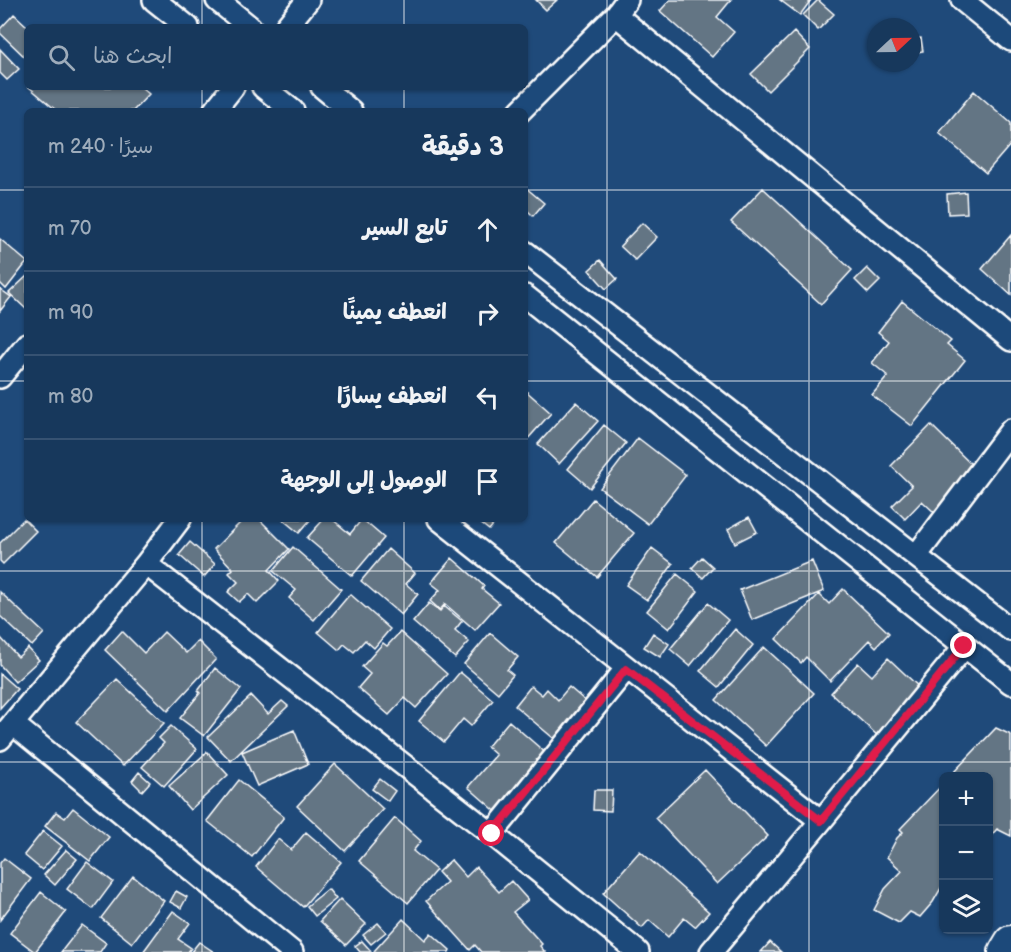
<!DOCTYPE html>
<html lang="ar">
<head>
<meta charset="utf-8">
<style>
  body { margin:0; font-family:"Balsamiq Sans","Playpen Sans Arabic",sans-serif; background:#244365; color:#f1f3f6; direction:rtl }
  .controls { position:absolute; right:18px; bottom:18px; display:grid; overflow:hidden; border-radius:9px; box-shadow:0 2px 4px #0004 }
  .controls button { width:54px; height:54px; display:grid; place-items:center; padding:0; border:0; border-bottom:2px solid #365272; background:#17385c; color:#f1f3f6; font:30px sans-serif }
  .compass { position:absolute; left:867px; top:18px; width:54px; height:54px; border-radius:50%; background:#17385c; box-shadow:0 2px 4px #0004; rotate:68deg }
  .stop { position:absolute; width:18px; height:18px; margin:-14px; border:4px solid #e11d48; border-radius:50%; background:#fff }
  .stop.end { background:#e11d48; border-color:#fff; box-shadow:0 2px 6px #0008 }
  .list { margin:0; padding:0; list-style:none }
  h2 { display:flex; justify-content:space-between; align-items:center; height:78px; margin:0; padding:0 24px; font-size:26px }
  h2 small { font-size:20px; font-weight:400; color:#9eacbb }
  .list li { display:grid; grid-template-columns:39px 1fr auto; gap:18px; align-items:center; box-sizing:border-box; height:84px; padding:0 24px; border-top:2px solid #365272 }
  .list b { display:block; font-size:22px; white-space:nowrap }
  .list em { font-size:20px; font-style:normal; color:#9eacbb }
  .icon { flex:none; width:33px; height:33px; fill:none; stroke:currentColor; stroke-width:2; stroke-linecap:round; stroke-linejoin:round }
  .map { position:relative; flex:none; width:1011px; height:952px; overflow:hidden; direction:ltr }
  .search { position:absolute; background:#17385c; box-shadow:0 2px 4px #0004; left:24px; top:24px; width:504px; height:66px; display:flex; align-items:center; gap:15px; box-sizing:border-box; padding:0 21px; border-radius:9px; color:#9eacbb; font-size:22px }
  .panel { position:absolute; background:#17385c; box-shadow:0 2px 4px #0004; left:24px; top:108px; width:504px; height:414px; border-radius:9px; direction:rtl }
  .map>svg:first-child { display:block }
  .building { fill:#647584; stroke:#fff; stroke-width:1.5 }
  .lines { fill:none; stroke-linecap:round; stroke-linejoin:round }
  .minor-casing { stroke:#fff; stroke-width:26 }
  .primary-casing { stroke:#fff; stroke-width:36 }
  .minor { stroke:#1f4a7a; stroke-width:21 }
  .primary { stroke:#1f4a7a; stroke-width:32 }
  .route { stroke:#e11d48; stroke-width:8 }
  .grid { fill:none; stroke:#fff; stroke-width:1.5; stroke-opacity:0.55 }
</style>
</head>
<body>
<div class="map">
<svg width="1011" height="952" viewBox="0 0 1011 952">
  <rect width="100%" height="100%" fill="#1f4a7a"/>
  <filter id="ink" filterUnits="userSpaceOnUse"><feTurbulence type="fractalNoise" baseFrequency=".0167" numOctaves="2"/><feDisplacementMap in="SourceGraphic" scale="12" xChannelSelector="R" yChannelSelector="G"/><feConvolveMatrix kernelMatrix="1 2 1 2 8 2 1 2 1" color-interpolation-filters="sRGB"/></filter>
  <g filter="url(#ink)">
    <path class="building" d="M536,0H557L546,10Z
      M670,0H731L717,17L734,32L712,57L660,11Z
      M780,0H811L800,15Z
      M818,0L834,14L818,30L803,15Z
      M14,14L28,27L27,59L0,33V29Z
      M794,32L810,49L768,91L751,74Z
      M921,38L923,51L912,53V39Z
      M0,49L19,69L7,80L0,73Z
      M29,87H141L149,94L133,111H57Z
      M974,91L1011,123V144L986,173L939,133Z
      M525,187L544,203L533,216L525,208Z
      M763,188L852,270L821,304L731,222Z
      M966,192L967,213L948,214L947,194Z
      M642,223L657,237L635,260L620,246Z
      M1011,235V295L982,269Z
      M0,239L27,262L6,289L0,283Z
      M600,260L617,279L606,289L589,270Z
      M867,268L880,281L868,293L855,280Z
      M27,276V308L26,309L9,293Z
      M0,289L11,297L0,311Z
      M902,301L951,341L947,345L965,360L912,426L872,395L888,376L872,363L889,341L878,332Z
      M525,390L551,413L525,442Z
      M576,402L598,421L559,464L538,444Z
      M604,425L626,443L590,488L568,469Z
      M931,425L978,471L936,514L922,501L905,519L892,506L912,486L891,466Z
      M638,438L686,475L648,524L600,488Z
      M593,499L634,533L597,577L556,543Z
      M749,517L757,532L735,543L728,529Z
      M24,519L36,531L3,564L0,561V543Z
      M244,519H259L289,549L269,570L279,581L257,603L248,594L239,602L228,592L238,582L229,573L233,569L214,549Z
      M282,519H311L299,533Z
      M324,519H332L350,534L362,519L384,538L352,576L307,538Z
      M475,519H498L489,530Z
      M190,542L215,564L204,577L179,555Z
      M293,547L341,589L314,620L289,598L296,590L273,571Z
      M652,548L673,564L647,600L626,585Z
      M388,549L415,573L406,584L418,594L401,615L361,581Z
      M702,557L713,567L703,578L692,568Z
      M452,558L484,586L482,589L499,603L475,630L445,604L440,610L430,601L440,590L431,583Z
      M812,561L824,591L752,620L740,590Z
      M677,574L698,591L669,629L647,611Z
      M843,589L889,633L876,647L869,640L830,681L806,657L801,663L776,639L819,594L829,604Z
      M0,592L44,633L32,646L0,616Z
      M350,594L390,629L374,648L365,640L354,652L344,644L339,650L318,632Z
      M429,603L440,611L444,606L462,621L455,630L469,642L455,658L413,622Z
      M708,603L728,620L690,666L670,649Z
      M735,629L753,645L719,687L700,671Z
      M122,631L144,653L164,632L186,653L198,641L216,659L168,711L105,650Z
      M400,632L447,674L416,708L405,698L389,715L358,688L370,674L362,667L383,643L387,646Z
      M490,633L518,657L507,670L513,675L498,693L464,664Z
      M653,633L669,644L660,657L644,647Z
      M0,637L18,657L28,648L39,660L15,682L0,665Z
      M764,647L814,693L766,746L716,700Z
      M888,658L921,689L878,736L831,693L858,663L872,676Z
      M215,668L241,689L204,736L180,718L200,693L198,691Z
      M460,672L493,700L471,726L463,719L444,742L419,721Z
      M0,674L17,689L0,708Z
      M117,679L164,723L123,766L76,722Z
      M531,686L542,695L547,689L558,700L569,687L590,705L558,742L515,706Z
      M251,696L268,714L282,701L288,706L231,761L208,737Z
      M509,721L548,755L501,816L468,787L496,755L487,747Z
      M171,726L197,749L164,786L142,767L164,743L159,738Z
      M996,728L1011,735V836L997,829L988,839V776H950Z
      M294,730L308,764L257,786L242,752Z
      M207,752L228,775L190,810L169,786Z
      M335,764L383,809L345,851L297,806Z
      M705,770L768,836L717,884L655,818Z
      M139,772L150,782L142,791L132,781Z
      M380,779L395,791L388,801L372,789Z
      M239,780L284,817L252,857L207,821Z
      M944,783V883L933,902L920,917L910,912L899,923L874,910L885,889L902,871L887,857L897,838L903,832L900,829Z
      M594,790H612L611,811L593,810Z
      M73,808L109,837L90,861L45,826L56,812L65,818Z
      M395,818L421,841L413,851L436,870L408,903L359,861Z
      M43,831L62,846L42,870L24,855Z
      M306,832L341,862L303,907L256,867L278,839L291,850Z
      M66,850L77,859L55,885L44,875Z
      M640,851L709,912L695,927L684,918L668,937L649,920L642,928L603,893Z
      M4,858L31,879L0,920V863Z
      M451,860L466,877L476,867L499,892L511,881L528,900L513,912L542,944L540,946L545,952H481L475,945L470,950L426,901L447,882L438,872Z
      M87,862L113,882L93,909L67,889Z
      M133,876L164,901L132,943L101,918Z
      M328,889L336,899L315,916L307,906Z
      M176,891L187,897L181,908L170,902Z
      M41,892L66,912L35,952L10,933Z
      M340,899L366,924L346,945L320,921Z
      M173,911L190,923L178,939L191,948L188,952H143Z
      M403,919L425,940L431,933L450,950L449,952H375L374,951Z
      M378,923L386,932L371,944L363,935Z
      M82,925L106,943L100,952H61Z
      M362,941L371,951L369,952H360L355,946Z
      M199,942L214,952H191Z
      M770,942L781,952H761Z"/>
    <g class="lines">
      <g class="minor-casing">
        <path id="minor" d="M154,0L188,27
          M217,0L250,27
          M962,0L1011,40
          M616,15L1011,340
          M286,27L308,0
          M263,87L293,111
          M322,87L351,111
          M214,111L233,87
          M520,111L616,15L627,0
          M525,252L1011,630
          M525,296L1011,683
          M0,377L27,344
          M439,519L821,821
          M916,556L1011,430
          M146,564L492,834L638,952
          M13,724L292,952
          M0,739L146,564L180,519
          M492,834L626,669
          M711,952L821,821L965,646"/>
      </g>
      <g class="primary-casing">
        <path id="primary" d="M1005,952L1011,942"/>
      </g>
      <use href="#minor" class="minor"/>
      <use href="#primary" class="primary"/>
    </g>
  </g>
  <g class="lines" filter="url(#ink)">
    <path class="route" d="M492,834L626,669L821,821L964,646"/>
  </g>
  <path class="grid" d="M202,0V27M404,0V27M607,0V952M809,0V952M202,87V111M404,87V111M0,190H27M525,190H1011M0,381H27M525,381H1011M202,519V952M404,519V952M0,571H1011M0,762H1011"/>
</svg>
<div class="controls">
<button>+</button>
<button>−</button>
<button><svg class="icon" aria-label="layers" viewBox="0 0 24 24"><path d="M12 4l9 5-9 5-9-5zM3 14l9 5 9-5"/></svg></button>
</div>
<svg class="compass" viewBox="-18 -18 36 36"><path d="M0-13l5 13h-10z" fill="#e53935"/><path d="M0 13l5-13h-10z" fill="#9eacbb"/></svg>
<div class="stop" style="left:492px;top:834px"></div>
<div class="stop end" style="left:964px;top:646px"></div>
<div class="search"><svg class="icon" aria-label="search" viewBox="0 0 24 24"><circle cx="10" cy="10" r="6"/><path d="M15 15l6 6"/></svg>ابحث هنا</div>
<section class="panel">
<h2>3 دقيقة<small>سيرًا · 240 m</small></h2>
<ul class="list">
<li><svg class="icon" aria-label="ahead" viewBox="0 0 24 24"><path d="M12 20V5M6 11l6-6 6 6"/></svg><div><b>تابع السير</b></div><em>70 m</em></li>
<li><svg class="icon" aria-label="right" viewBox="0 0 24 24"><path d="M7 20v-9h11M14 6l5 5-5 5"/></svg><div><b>انعطف يمينًا</b></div><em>90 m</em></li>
<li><svg class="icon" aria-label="left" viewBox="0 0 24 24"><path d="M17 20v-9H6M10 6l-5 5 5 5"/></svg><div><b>انعطف يسارًا</b></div><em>80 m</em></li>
<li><svg class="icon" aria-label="arrive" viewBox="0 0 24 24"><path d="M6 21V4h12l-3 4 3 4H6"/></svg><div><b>الوصول إلى الوجهة</b></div></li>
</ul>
</section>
</div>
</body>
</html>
